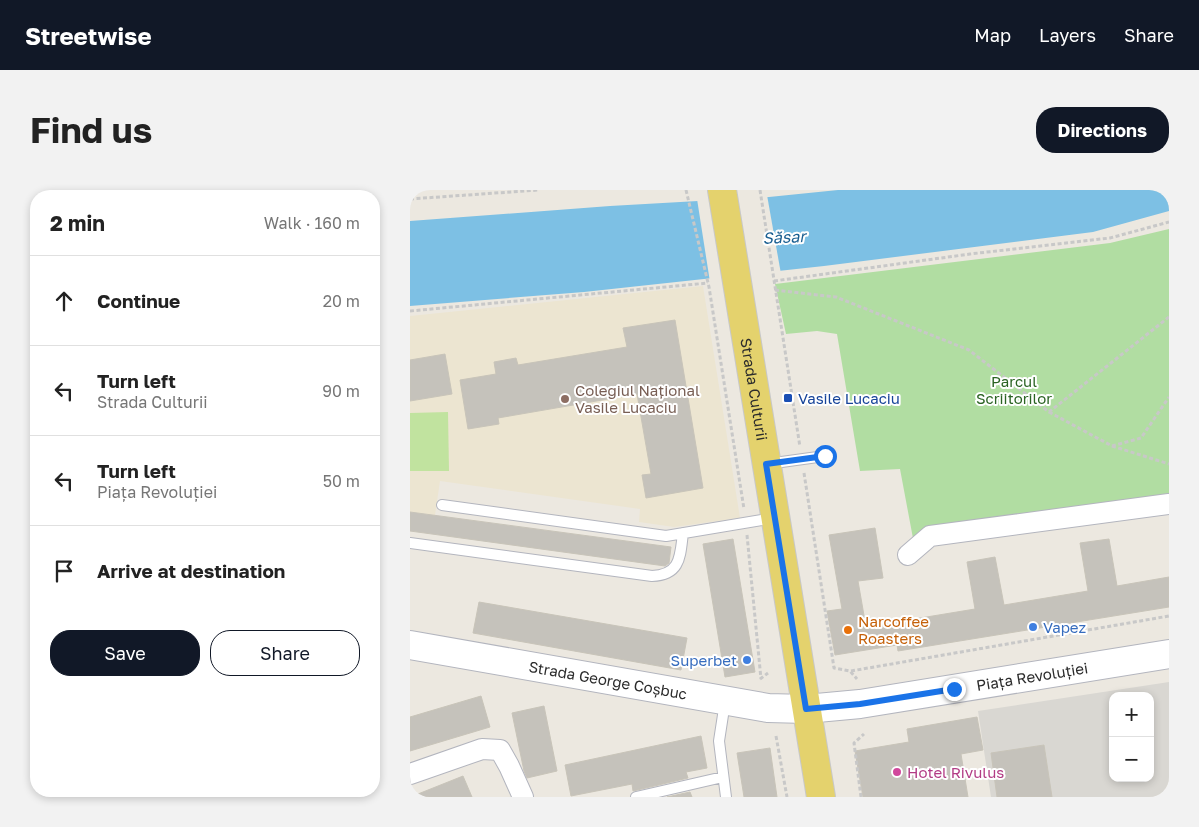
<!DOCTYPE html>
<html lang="en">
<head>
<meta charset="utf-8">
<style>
  body { margin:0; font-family:"Golos Text",sans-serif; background:#f2f2f2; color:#222 }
  .controls { position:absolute; right:15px; bottom:15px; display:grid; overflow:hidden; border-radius:10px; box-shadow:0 2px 8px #0003 }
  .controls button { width:45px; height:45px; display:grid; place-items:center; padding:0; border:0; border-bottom:1px solid #e0e0e0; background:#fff; color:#222; font:25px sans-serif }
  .stop { position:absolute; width:15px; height:15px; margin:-11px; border:4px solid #1a73e8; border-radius:50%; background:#fff }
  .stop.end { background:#1a73e8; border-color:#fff; box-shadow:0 1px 5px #0008 }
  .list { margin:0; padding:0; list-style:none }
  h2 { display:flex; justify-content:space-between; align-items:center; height:65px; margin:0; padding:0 20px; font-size:21px }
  h2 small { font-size:16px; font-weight:400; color:#767676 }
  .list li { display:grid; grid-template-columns:32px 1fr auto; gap:15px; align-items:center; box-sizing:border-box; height:90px; padding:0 20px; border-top:1px solid #e0e0e0 }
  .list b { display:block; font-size:19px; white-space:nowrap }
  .list p { margin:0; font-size:16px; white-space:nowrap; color:#767676 }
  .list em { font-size:16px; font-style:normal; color:#767676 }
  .actions { display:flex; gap:10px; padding:15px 20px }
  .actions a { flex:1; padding:11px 0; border:1px solid #111827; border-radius:20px; text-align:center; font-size:18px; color:#111827 }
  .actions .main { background:#111827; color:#fff }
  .icon { flex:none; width:28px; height:28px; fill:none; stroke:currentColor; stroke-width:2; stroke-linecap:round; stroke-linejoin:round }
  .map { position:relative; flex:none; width:759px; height:607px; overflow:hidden; border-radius:20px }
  header { display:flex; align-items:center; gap:30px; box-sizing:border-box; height:70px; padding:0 25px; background:#111827; color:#fff }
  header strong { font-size:24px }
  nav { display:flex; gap:28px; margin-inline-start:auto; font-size:18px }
  .intro { display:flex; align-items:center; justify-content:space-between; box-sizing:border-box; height:120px; padding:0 30px }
  h1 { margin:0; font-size:35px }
  .button { padding:12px 22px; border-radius:20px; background:#111827; color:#fff; font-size:18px; font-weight:700 }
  main { display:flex; gap:30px; padding:0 30px }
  aside { flex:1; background:#fff; border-radius:20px; box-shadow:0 2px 8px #0003 }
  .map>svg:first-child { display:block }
  .education { fill:#ece5d1 }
  .green { fill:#b1dda2 }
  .pitch { fill:#c1e39f }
  .plaza { fill:#d9d7d2; fill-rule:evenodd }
  .water { fill:#7dc0e4 }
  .pier { fill:#ece8e0 }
  .building { fill:#c5c2bb; stroke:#c8c4b9 }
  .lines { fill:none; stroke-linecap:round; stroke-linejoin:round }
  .service-casing { stroke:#b3b5be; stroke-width:12 }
  .minor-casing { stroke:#b3b5be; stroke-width:22 }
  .secondary-casing { stroke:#b3b5be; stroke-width:30 }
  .primary-casing { stroke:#c8c8c8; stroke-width:30 }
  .path { stroke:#c8c8c8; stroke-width:3; stroke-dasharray:4 2.5; stroke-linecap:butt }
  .service { stroke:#fff; stroke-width:10 }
  .minor { stroke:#fff; stroke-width:20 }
  .secondary { stroke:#fff; stroke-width:28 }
  .primary { stroke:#e4d26d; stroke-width:28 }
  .route { stroke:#1a73e8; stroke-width:6 }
  .transit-dot { fill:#1a4fb4; stroke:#fff; stroke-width:2 }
  .education-dot { fill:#8d6e63; stroke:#fff; stroke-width:2 }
  .shop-dot { fill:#3f7fe0; stroke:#fff; stroke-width:2 }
  .food-dot { fill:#e8710a; stroke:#fff; stroke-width:2 }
  .hotel-dot { fill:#d1479c; stroke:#fff; stroke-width:2 }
  .labels { text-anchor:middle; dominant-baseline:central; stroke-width:4; stroke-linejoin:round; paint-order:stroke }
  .park-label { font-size:15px; fill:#2a6322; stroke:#fff }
  .education-label { font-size:15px; fill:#785e54; stroke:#fff; text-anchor:start }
  .street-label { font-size:15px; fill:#2c2c2c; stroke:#fff }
  .transit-label { font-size:15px; fill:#164399; stroke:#fff; text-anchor:start }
  .food-label { font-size:15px; fill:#c56008; stroke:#fff; text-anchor:start }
  .shop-label { font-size:15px; fill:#366cbe; stroke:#fff; text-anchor:start }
  .hotel-label { font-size:15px; fill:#b23c85; stroke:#fff; text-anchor:start }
  .water-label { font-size:16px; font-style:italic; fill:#1a5f91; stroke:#fff }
</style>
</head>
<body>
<header>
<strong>Streetwise</strong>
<nav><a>Map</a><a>Layers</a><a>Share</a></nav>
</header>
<div class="intro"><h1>Find us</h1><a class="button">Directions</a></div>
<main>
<aside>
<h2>2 min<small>Walk · 160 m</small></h2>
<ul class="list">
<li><svg class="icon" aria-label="ahead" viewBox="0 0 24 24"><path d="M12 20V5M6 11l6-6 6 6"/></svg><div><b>Continue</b></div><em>20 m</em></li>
<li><svg class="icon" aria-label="left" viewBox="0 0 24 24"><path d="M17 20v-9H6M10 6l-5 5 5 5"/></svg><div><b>Turn left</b><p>Strada Culturii</p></div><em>90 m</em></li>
<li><svg class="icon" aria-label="left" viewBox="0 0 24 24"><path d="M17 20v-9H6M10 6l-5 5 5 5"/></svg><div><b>Turn left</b><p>Piața Revoluției</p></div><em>50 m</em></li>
<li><svg class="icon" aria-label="arrive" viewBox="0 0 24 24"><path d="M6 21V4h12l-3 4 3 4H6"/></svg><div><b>Arrive at destination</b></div></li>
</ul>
<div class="actions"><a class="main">Save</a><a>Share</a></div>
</aside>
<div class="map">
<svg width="759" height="607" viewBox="0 0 759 607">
  <rect width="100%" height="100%" fill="#ece8e0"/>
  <path class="education" d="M293,96L330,328L264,337L229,332L230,319L30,291L25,325L0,322V126Z"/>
  <path class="green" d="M759,39V314L520,346L505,359L490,279L450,281L427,144L407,141L376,144L365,94L700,53Z"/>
  <path class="pitch" d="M38,222L39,281H0V223Z"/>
  <path class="plaza" d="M759,492V607H581L568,521ZM703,506H740V588H703Z"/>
  <path class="water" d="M428,0H759V21L683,42L414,76L174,102L0,116V31L200,16L359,7Z"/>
  <path class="pier" d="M357,5L371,84L300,92L287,9Z"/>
  <path class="building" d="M265,130L293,298L236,308L232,285L241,284L227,204L88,228L89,234L58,239L50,190L86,184L84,172L106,168L108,175L217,157L213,138Z
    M35,164L42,204L0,211V170Z
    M0,322L261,357L259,373L255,376L0,341Z
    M465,338L473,388L448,391L456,437L565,419L557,372L585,367L594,415L678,401L670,353L699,349L707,396L759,387V417L488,461L487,455L425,465L417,421L432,419L419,345Z
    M323,349L345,482L315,487L293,354Z
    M69,412L277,448L271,480L63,443Z
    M71,506L80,537L0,561V527Z
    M134,516L147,581L117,588L114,581L102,523Z
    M567,527L573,560L551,564L558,607H453L445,561L499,552L497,539Z
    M291,546L297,578L276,582L278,588L223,601L222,594L161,606L155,575Z
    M634,555L642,607H587L581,563Z
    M360,558L367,607H334L327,563Z
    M53,586L62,607H3V606Z
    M280,602L282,607H257Z"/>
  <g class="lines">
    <g class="service-casing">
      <path id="service" d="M357,274L415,266
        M32,315L256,346L364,328
        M0,353L242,386C271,385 270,366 273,343
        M315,512L309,551L316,607
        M226,607L313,587"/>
    </g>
    <g class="minor-casing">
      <path id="minor" d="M498,365L520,346L759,314
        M0,584L72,559L90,560L99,576L113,607"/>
    </g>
    <g class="secondary-casing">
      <g id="secondary">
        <path id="s1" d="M0,455L358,518L396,519L450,514L759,464"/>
      </g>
    </g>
    <g class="primary-casing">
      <g id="primary">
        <path id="s2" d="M312,0L411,607"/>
      </g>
    </g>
    <path class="path" d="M276,0L299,97L334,319
      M350,0L390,257
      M0,9L129,0
      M364,91L560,64L700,48L759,32
      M365,100L426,107L559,160L639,222L759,127
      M0,121L298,93
      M639,222L702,256L731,248L759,207
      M702,256L759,274
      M394,283L424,478L440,481L447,489
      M337,345L351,489
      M441,481L759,426
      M350,489L358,483
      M366,546L377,607
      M451,607L444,553L454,544"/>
    <use href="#service" class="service"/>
    <use href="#minor" class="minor"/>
    <use href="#secondary" class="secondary"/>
    <use href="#primary" class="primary"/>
  </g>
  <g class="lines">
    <path class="route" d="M415,266L356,274L396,519L450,514L544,499"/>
  </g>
  <rect class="transit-dot" x="373" y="203" width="10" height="10" rx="2.5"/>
  <circle class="education-dot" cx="155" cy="209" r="5"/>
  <g class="shop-dot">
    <circle cx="623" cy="437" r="5"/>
    <circle cx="337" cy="470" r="5"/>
  </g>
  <circle class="food-dot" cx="438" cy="440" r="5"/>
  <circle class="hotel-dot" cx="487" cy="582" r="5"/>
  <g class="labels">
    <g class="park-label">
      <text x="604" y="191">Parcul<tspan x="604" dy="17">Scriitorilor</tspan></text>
    </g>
    <g class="education-label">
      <text x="165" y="200">Colegiul Național<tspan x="165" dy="17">Vasile Lucaciu</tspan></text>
    </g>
    <g class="street-label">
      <text stroke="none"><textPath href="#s2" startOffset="202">Strada Culturii</textPath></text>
      <text stroke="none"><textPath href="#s1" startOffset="630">Piața Revoluției</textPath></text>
      <text stroke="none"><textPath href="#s1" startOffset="201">Strada George Coșbuc</textPath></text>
    </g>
    <g class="transit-label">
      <text x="388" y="208">Vasile Lucaciu</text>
    </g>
    <g class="food-label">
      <text x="448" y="431">Narcoffee<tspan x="448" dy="17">Roasters</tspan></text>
    </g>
    <g class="shop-label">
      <text x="633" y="437">Vapez</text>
      <text x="327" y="470" text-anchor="end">Superbet</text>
    </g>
    <g class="hotel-label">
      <text x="497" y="582">Hotel Rivulus</text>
    </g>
    <g class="water-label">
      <text transform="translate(374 47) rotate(-3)">Săsar</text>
    </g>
  </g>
</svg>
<div class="controls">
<button>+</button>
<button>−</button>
</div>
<div class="stop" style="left:415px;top:266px"></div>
<div class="stop end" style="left:544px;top:499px"></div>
</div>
</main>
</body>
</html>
